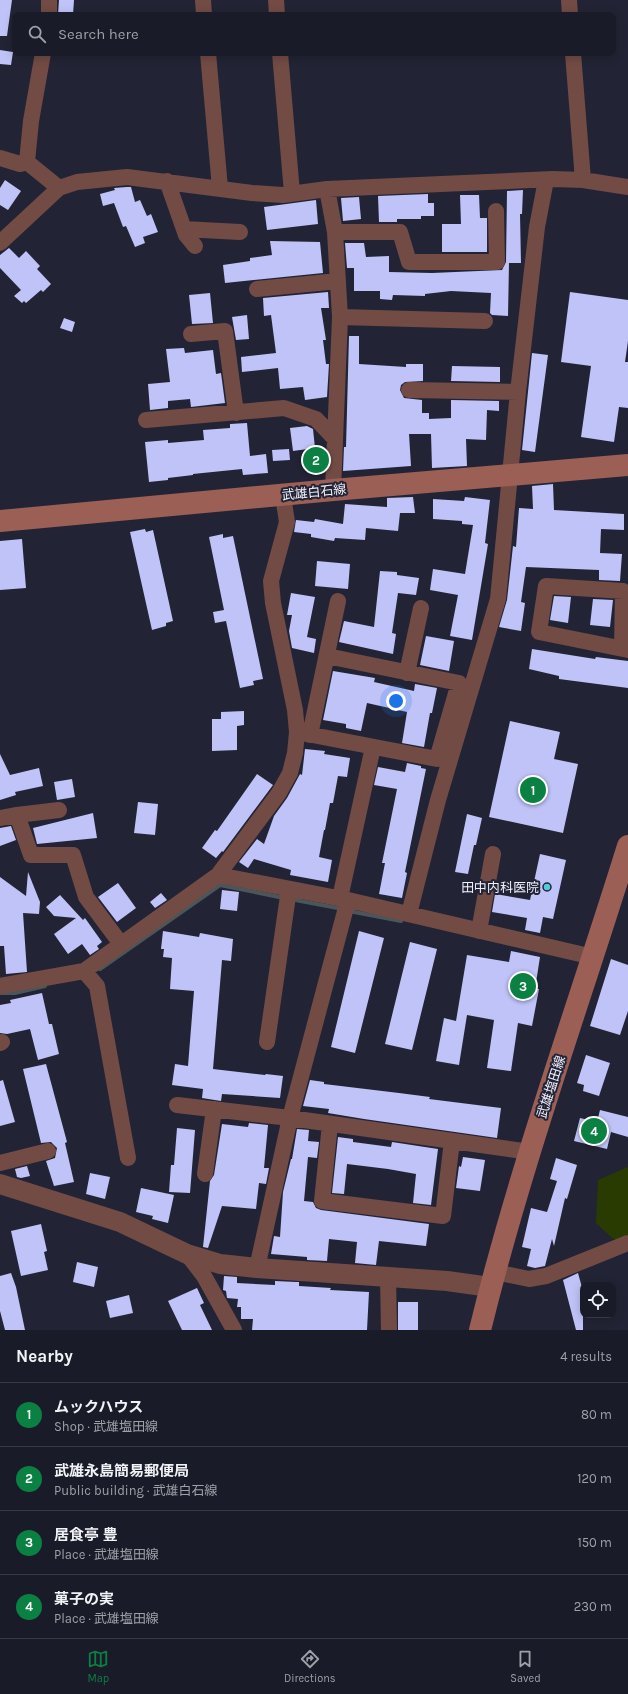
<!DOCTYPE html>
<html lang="en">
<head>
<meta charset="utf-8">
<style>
  body { margin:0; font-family:Karla,"Noto Sans JP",sans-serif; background:#232430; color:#f1f3f6 }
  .controls { position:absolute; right:12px; bottom:12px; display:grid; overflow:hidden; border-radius:8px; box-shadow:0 2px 10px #0003 }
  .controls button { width:36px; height:36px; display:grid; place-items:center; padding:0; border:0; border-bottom:1px solid #383945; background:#1a1b28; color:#f1f3f6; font:20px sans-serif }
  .you { position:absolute; left:396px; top:701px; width:14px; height:14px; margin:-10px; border:3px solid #fff; border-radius:50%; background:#1a73e8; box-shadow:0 0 0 6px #1a73e833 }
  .badge { display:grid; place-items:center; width:26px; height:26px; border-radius:50%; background:#0b8043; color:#fff; font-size:13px; font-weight:700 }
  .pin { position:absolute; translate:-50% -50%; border:2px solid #fff; box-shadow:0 1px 4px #0006 }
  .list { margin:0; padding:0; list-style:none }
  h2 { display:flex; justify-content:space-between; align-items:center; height:52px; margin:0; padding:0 16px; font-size:17px }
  h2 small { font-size:13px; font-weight:400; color:#9fa1a8 }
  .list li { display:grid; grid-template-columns:26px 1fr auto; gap:12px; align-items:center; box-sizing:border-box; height:64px; padding:0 16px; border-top:1px solid #383945 }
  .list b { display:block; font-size:15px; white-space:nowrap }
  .list p { margin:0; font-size:13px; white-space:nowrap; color:#9fa1a8 }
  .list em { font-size:13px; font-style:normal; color:#9fa1a8 }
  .icon { flex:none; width:22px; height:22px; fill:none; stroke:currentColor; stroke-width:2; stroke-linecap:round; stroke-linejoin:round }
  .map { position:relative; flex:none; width:628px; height:1330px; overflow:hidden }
  .search { position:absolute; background:#1a1b28; box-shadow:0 2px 10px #0003; left:12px; right:12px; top:12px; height:44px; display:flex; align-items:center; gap:10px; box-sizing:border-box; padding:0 14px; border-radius:8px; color:#9fa1a8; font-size:15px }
  .sheet { height:308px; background:#1a1b28 }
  nav { display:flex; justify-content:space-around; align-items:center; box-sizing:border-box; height:56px; border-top:1px solid #383945; background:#1a1b28; font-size:11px; color:#9fa1a8 }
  nav a { display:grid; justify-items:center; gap:2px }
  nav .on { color:#0b8043 }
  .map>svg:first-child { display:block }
  .green { fill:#2a3b01 }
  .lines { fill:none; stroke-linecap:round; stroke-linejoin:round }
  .stream { stroke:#4a565a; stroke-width:4 }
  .building { fill:#bfc3f7 }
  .minor { stroke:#724b45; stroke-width:16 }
  .tertiary { stroke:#724b45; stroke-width:20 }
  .secondary { stroke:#9c5f56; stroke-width:22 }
  .poi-dot { fill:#53cbdb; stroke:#222435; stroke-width:1.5 }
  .labels { text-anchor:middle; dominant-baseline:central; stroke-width:4; stroke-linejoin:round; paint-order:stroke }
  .street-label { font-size:13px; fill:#eef0fc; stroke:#222435 }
  .poi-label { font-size:13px; fill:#eef0fc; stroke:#222435; text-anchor:end }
</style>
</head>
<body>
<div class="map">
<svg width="628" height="1330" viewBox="0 0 628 1330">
  <rect width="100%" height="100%" fill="#222435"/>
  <path class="green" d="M628,1167V1245L612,1238L596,1223L598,1180Z"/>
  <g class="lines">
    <path class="stream" d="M290,899L343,909
      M349,911L401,921L402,917
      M100,969L220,885L284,898
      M0,993H15L45,986"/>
  </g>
  <path class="building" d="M0,0H12L7,36H0Z
    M59,0H74L73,15H58Z
    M0,50L13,52L11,65L0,64Z
    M5,180L21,191L8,210L0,205V188Z
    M127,187H131L135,202L140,200L147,216L151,214L158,232L143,237L145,243L135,247L126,226L123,227L114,203L103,206L100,194L115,190L114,188Z
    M523,190L522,214H520L521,263H509L508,316L492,315L490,313L491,293L451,291L425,294V296L393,295L392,300L380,299V291H354V268H347L345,243H364L366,257L389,256V272L432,273L502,270L506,262L507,191Z
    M428,194V203H434V216H421V219H397V222H379L378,196Z
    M460,195H479L480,218H487V252H442V224H461Z
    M359,197L361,219L343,221L341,198Z
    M316,200L318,224L267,230L264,207Z
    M270,241L320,242L323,273L225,283L223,265L250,261V258L272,255Z
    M9,248L19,258L26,251L40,266L37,269L51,284L43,292L41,290L26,303L24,301L22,303L14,296L21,290L0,268V255Z
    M328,292L329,308H321L326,340H323L326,364H329L327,397L305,400L303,387L280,389L278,368L242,372L241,357L276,353L271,315L264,316L263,298Z
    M570,292L628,300V341L625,362H628V408L619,407L614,442L581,437L591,366L561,362Z
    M210,293L213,323L192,324L189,295Z
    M247,315L249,339L236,340L232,317Z
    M64,318L75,322L72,332L60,328Z
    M349,336H359V364L406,367V364H423V381L405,382L401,385L400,390L404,398L422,400V413H429V419L451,418V400L499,401V411L487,410L486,440L466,439L467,466L432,468L431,434H409L411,466L343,471L344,447H346Z
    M184,348L185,353L213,350L216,374L221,373L225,403L191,407L190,399L168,401V408L150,410L148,384L170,382L166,349Z
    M532,353L548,355L535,452L522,450Z
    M452,366L500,367V382L451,381Z
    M247,423L250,456L266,454L268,473L243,475L242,469L193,474V475L168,478V480L149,482L145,442L168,440V443L204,440L203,430L230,428V424Z
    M307,426L313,429L315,448L293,451L290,428Z
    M289,449L290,460L273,461L272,450Z
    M553,484L554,510L624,514V530L601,529L600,553L622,554L620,581L599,580V570L526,567L521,602L525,603L521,631L499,627L507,600L513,546L516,547L519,508L533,509L532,486Z
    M413,497L415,513H400L398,531L366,528L365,540L335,538L334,541L311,537V534L294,532L296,520L314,522L315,519L343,524L345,504L387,507V498Z
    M465,497L490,500L485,543L488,544L472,640L450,636L458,595L430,590L433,569L465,574L473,525L462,524V521L433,519V499L464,501Z
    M145,529L146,532L153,530L173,621L166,623V626L152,630L130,532Z
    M223,534V538L233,536L263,679L253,681L254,685L240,688L226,621L215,623L213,612L224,610L209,537Z
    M22,539L26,588L0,590V541Z
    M317,561L350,564L348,589L315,586Z
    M380,571L397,572V575L419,578L416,595L398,593L392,633L396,634L393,654L339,642L344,621L374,627Z
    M291,593L315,597L307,637L316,639L314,653L292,648L289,631L292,615H287Z
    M554,596L571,597L568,623L550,620Z
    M593,599L613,600L610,627L590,625Z
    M426,636L454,641L449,671L420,665Z
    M532,649L595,659L596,657L628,661V688L559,679V676L529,669Z
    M333,671L375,678L374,682L414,691L415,684L437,688L432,713H430L424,747L402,743L407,712L367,703L361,731L346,728V724L323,720Z
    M244,711V725L237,726V750L212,751V719H221V712Z
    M510,721L560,732L554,759L578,764L563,833L489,817Z
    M305,749L325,751L324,754L350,758L347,777L338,776L333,803H330L325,830H324L319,857L332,860L328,882L290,875L291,870L254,859L248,868L239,862L257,839L264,844L274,816L287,798L300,774L302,775Z
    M0,754L10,775L39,768L43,786L15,792L16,795L0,800Z
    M407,763L421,766V768L426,769L405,872L407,873L402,898L379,894L385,863H382L397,789L374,785L378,767L405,772Z
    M257,774L273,785L223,852L222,851L216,858L202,848L215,830L217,831Z
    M72,779L75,797L57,800L54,782Z
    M138,802L158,804L155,835L134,833Z
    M93,813L97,838L37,844L33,828Z
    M467,814L482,818L476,845H474L468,874L455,872Z
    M11,826L16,840L0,846V828Z
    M540,854L566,860L553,919L543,917L540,933L525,930L527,918L492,912L495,894L530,900Z
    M28,872L40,902L39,914L23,913L27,972L6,974L4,946H0V877L26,896Z
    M118,883L136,908L117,922L98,897Z
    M222,890L239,892L237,911L220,909Z
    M161,893L167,900L155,908L150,902Z
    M60,895L83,920L85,918L102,942L97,946L99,949L90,955L82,944L68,954L54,934L76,918L54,916L46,907Z
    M163,931L199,937L200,933L233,939L231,961L222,960L213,1069L265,1075L266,1074L283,1076L280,1098L222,1094L221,1101L202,1098L203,1089L172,1085L175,1064L188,1066L194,991L170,989L172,958L163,957L164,949H161Z
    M359,931L384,938L355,1053L331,1047Z
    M410,942L437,949L412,1050L385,1044Z
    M511,951L540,957L535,989H539L532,1026L518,1023L511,1071L487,1068L494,1020L467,1015L459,1065L436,1061L444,1018L456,1021L467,955L509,962Z
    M611,959L628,965V1011L620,1035L590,1026Z
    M42,993L49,1024H52L59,1054L38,1060L30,1029L7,1034L0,1033V1005L11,1003L10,1000Z
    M586,1055L610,1063L599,1096L583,1091L584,1085L577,1083Z
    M46,1064L67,1142L65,1143L74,1182L54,1186L46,1161L55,1158L57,1148L51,1142L41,1143L23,1069Z
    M3,1080L15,1122L0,1126V1081Z
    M310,1080L324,1082V1084L399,1093L430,1097L429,1099L501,1108L497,1138L364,1119L328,1113L329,1109L303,1106Z
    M600,1110L628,1117V1137L611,1132L607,1149L574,1141L580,1118L597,1122Z
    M249,1123L268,1125L264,1168H269L266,1184L259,1183L256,1209L222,1206L208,1248L203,1247L210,1181L214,1175L222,1124L248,1127Z
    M177,1128L195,1130L190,1193L169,1192L171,1165H174Z
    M297,1129L309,1130L308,1141L319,1142L317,1158L308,1157L304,1201L313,1202L316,1208L321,1210L429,1224L426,1246L379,1241L376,1265L355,1263L357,1242L329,1239L327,1261L307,1260V1257L271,1254L274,1236L280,1237L283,1192L291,1159H292Z
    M338,1137L353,1139V1142L391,1147L392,1142L438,1149L431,1205L413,1203L416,1174L388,1169L347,1164L344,1194L332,1193Z
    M463,1157L485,1160L480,1191L456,1188L459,1166L461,1167Z
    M556,1158L577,1165L567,1199L565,1198L554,1246L552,1239L545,1266L535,1268L527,1266L531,1249L522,1247L531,1208L547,1212L557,1181L550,1179Z
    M27,1166L30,1176L21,1178L17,1177L15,1169Z
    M90,1173L110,1177L105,1199L86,1194Z
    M141,1188L174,1195L168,1223L152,1219L153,1216L136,1212Z
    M41,1224L47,1251L44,1252L48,1270L21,1276L11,1231Z
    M77,1262L98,1267L94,1287L73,1282Z
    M11,1273L16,1287L25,1330H5L0,1311V1276Z
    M578,1273L583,1291V1330H576L563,1280Z
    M224,1276L237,1277V1283L275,1285V1281L296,1282H299V1286L331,1288L330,1290L369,1292L367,1330H252L253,1319H241V1307H237L238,1299L227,1298L226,1291L223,1290Z
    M197,1288L204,1303L200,1305L212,1330H182L168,1301Z
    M129,1295L133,1313L110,1318L106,1301Z
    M398,1302H418V1330H398Z"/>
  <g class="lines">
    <path class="minor" d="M203,0L204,15
      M276,0L277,15
      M569,0L570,15
      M49,15V0
      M43,53L31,121L27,162L59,188
      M208,53L220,188
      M280,53L292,193
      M573,53L583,180
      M0,158L20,164L27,162
      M167,181L186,235L195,246
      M327,189L335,232L340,317L333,490
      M184,229L240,232
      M335,232H400L409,262H497L496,211
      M0,243L59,188L77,182L127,177L252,193L283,195L327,189L553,179L583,180L628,187
      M257,289L338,281
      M340,317L485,321
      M191,334L225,331L236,413
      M409,390L518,392
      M146,420L284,408L316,419L335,439
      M622,648L623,591L546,586L539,632L628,650
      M407,673L421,608
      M297,732L437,759L459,683L327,656
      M310,735L338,601
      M17,815L59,810
      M0,818L17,815L31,855H73L86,897L121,944
      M218,875L348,900
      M340,898L373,747
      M409,914L438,800L498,599L518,392L537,227L546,180
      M479,931L493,854
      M84,971L97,986L128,1158
      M0,986L84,971L218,875L279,793L290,773L295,753L297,732L295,710L273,603L271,581L287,522L283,496
      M267,1042L289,889
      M0,1043L2,1042
      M177,1105L290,1118L530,1152
      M330,1124L322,1201L443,1216L452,1141
      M0,1163L48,1151
      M205,1174L214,1109
      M187,1254L204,1276L234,1330
      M257,1268L290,1118L348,900L593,957
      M495,1272L529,1279L546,1276L628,1243
      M388,1277L389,1330"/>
    <path class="tertiary" d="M0,1184L120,1222L187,1254L220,1264L257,1268L447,1281L490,1287"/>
    <path class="secondary" d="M0,521L333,490L628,465
      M480,1330C520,1166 578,1007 628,846"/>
  </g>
  <circle class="poi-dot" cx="547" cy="887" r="4"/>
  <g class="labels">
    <g class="street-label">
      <text transform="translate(314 492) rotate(-6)">武雄白石線</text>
      <text transform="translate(551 1087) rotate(-72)">武雄塩田線</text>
    </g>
    <g class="poi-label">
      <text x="539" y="887">田中内科医院</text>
    </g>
  </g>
</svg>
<div class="controls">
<button><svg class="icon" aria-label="locate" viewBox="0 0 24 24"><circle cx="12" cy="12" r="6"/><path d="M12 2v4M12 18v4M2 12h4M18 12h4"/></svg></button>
</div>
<div class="you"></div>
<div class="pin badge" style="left:533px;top:790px">1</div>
<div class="pin badge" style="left:316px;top:460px">2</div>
<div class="pin badge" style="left:523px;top:986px">3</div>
<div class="pin badge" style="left:594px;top:1131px">4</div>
<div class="search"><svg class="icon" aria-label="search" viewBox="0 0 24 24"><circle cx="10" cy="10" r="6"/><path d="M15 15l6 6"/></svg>Search here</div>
</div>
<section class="sheet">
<h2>Nearby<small>4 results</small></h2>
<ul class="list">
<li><span class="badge">1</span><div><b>ムックハウス</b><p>Shop · 武雄塩田線</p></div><em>80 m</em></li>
<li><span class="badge">2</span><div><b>武雄永島簡易郵便局</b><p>Public building · 武雄白石線</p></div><em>120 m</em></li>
<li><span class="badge">3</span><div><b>居食亭 豊</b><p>Place · 武雄塩田線</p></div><em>150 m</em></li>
<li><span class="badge">4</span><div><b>菓子の実</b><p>Place · 武雄塩田線</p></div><em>230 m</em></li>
</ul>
</section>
<nav>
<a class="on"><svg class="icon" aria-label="map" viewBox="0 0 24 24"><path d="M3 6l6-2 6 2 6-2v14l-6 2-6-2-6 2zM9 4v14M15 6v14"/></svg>Map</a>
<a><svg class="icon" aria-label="directions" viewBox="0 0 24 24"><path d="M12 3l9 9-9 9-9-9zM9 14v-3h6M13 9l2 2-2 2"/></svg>Directions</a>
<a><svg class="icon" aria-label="saved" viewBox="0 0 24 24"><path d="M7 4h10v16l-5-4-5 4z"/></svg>Saved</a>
</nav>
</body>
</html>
